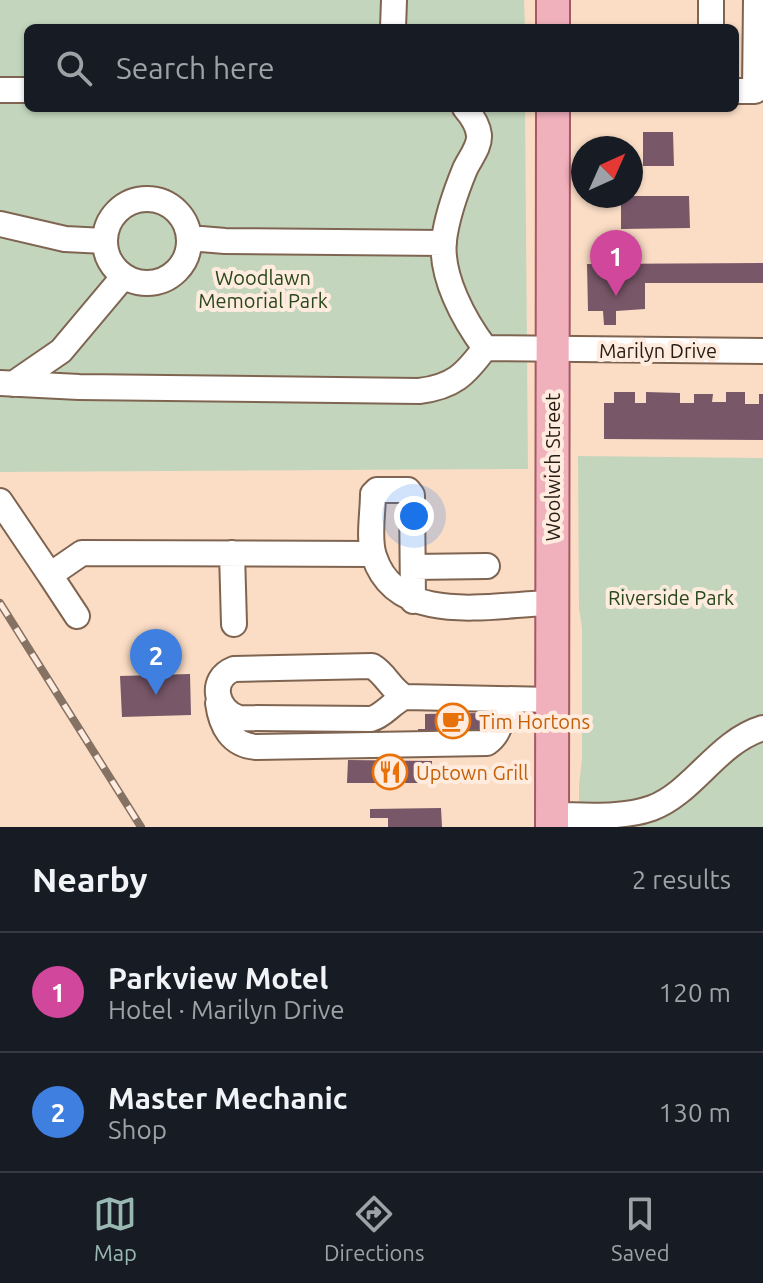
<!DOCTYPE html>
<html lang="en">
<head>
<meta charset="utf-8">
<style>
  body { margin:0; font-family:Ubuntu,sans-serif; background:#242831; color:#f1f3f6 }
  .compass { position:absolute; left:571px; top:136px; width:72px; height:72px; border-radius:50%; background:#171b24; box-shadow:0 2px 6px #0004; rotate:45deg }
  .you { position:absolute; left:414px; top:516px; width:28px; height:28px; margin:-20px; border:6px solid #fff; border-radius:50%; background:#1a73e8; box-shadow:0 0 0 12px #1a73e833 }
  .badge { display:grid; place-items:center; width:52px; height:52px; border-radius:50%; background:#99b8b2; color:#fff; font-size:26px; font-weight:700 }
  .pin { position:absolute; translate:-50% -66px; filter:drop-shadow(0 2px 4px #0008) }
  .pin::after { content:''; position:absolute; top:42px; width:28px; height:24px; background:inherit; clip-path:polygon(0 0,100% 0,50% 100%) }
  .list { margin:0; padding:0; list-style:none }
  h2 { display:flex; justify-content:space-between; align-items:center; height:104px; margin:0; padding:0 32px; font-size:34px }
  h2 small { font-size:26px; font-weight:400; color:#9ea1a6 }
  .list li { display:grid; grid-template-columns:52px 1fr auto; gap:24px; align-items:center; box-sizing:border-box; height:120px; padding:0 32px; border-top:2px solid #363941 }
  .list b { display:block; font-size:30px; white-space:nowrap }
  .list p { margin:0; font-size:26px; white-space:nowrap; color:#9ea1a6 }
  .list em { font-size:26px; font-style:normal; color:#9ea1a6 }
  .icon { flex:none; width:44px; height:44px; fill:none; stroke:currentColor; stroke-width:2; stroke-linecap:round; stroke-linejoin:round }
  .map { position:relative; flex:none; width:763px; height:827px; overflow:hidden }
  .search { position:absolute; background:#171b24; box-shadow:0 2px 6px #0004; left:24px; right:24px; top:24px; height:88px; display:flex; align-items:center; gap:20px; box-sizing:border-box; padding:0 28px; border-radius:12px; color:#9ea1a6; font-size:30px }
  .sheet { height:344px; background:#171b24 }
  nav { display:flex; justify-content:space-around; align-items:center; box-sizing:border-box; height:112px; border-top:2px solid #363941; background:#171b24; font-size:22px; color:#9ea1a6 }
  nav a { display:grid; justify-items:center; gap:4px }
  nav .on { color:#99b8b2 }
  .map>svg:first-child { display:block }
  .green { fill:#c3d6bd }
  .building { fill:#785768 }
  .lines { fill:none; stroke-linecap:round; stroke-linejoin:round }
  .minor-casing { stroke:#7f6551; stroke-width:28 }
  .major-casing { stroke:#a35a64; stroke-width:36 }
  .minor { stroke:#fff; stroke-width:24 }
  .major { stroke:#f0b0bc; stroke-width:32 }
  .rail-casing { stroke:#857263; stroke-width:8 }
  .rail { stroke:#ffecdf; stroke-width:5; stroke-dasharray:15; stroke-linecap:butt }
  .labels { text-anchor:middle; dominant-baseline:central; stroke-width:8; stroke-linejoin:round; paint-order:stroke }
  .park-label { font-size:20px; fill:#27471b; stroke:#ffecdf }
  .street-label { font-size:20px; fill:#261c13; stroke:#ffecdf }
  .food-label { font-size:20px; fill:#c56008; stroke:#ffecdf; text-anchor:start }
</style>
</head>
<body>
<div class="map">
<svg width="763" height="827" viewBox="0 0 763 827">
  <rect width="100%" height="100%" fill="#fbddc6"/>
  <path class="green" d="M0,0H524L525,28H28V108H525L528,469L0,472Z
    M578,456L763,458V827H579V786L582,758V628L579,608Z"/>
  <path class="building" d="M643,132H673L674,166H643Z
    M621,196H689L690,228L621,229Z
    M763,263V283H645V309L616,311V325H604L603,311H588L587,264Z
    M614,392H635V403H646V392L680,393V403H694V394H713L712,402H726V392H745V404H759V394H763V440L604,439V403H614Z
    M190,674L191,715L122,717L120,676Z
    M480,713L481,739L418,736V729H425V714Z
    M348,760L432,761V783H347Z
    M441,808L442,827H388V818H370V809Z"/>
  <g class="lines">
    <g class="minor-casing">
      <path id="minor" d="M711,0V28
        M393,28L394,0
        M0,90H28
        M735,91H755L756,0
        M465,108C471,115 478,125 479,135C480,147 470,158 465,169C456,191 447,216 444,240C440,276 464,320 485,348
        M105 241a42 42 0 1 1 84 0a42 42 0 1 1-84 0Z
        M0,224L65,239L105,241
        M189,238L225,241L444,243
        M485,348L763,351
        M0,383L79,387L419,391C453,387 465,375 485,348
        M13,384L61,351L124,276
        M0,501L50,575L82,553L373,554
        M232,553L234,624
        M413,567L487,566
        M50,575L77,616
        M413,601L412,495L408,490H377L373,494C373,513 368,539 374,556C397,628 493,604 551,603
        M405,697C392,702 385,715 371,719L239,718C216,711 208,679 234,669L372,666C386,674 391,690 405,697L551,700
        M218,703C221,726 231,745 256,747L487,743C505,730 496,716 516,701
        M552,815C583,815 622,819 652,808C694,792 717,742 763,728"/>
    </g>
    <g class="major-casing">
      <path id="major" d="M553,28V0
        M552,827L553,108"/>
    </g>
    <use href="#minor" class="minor"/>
    <use href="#major" class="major"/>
    <g class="rail-casing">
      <path id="rail" d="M0,603L141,827"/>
    </g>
    <use href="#rail" class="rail"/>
  </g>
  <defs>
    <g id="cafe-ring" transform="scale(1.8)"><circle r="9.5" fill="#ffecdf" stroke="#e8710a" stroke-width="1.5"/><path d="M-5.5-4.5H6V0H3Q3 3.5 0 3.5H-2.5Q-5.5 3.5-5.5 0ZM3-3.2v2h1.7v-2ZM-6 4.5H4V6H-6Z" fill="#e8710a"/></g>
    <g id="restaurant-ring" transform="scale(1.8)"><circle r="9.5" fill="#ffecdf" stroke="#e8710a" stroke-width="1.5"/><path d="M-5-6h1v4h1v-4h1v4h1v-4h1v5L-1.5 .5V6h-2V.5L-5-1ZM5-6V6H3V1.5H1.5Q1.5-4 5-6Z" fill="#e8710a"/></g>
  </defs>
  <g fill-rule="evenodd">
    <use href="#cafe-ring" x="453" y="721"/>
    <use href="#restaurant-ring" x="390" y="772"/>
  </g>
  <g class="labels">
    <g class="park-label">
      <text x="263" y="277">Woodlawn<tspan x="263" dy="23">Memorial Park</tspan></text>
      <text x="671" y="597">Riverside Park</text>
    </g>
    <g class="street-label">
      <text x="658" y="350">Marilyn Drive</text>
      <text transform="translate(552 467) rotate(-90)">Woolwich Street</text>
    </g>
    <g class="food-label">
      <text x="479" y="721">Tim Hortons</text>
      <text x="416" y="772">Uptown Grill</text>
    </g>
  </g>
</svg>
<svg class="compass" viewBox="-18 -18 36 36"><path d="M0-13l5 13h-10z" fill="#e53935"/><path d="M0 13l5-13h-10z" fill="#9ea1a6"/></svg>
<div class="you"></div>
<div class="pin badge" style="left:616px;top:296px;background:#d1479c">1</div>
<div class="pin badge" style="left:156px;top:695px;background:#3f7fe0">2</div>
<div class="search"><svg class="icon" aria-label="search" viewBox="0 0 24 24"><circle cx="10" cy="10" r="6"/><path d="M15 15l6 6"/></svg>Search here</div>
</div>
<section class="sheet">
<h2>Nearby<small>2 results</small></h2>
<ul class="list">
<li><span class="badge" style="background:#d1479c">1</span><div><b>Parkview Motel</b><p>Hotel · Marilyn Drive</p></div><em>120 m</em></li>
<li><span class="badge" style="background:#3f7fe0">2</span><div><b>Master Mechanic</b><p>Shop</p></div><em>130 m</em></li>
</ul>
</section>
<nav>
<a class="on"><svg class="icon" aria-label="map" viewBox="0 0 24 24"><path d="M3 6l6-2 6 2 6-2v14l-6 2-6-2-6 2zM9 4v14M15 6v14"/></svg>Map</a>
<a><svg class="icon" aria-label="directions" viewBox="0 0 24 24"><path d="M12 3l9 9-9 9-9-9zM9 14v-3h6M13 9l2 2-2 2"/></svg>Directions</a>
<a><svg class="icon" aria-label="saved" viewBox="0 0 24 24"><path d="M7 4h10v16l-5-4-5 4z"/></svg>Saved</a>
</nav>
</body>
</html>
